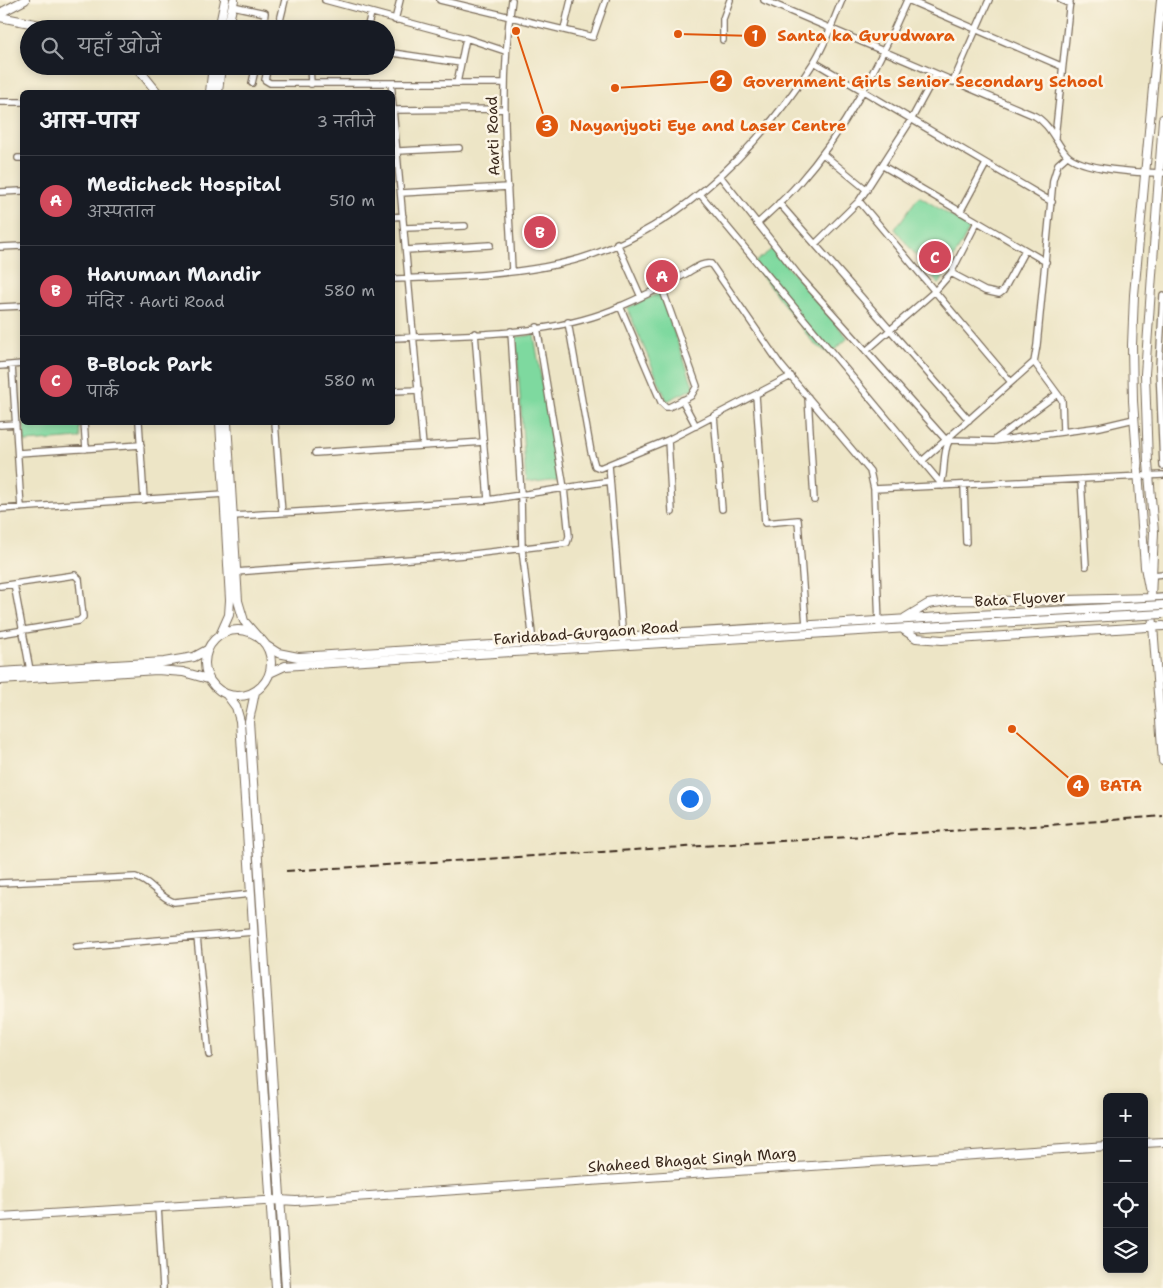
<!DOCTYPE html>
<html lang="hi">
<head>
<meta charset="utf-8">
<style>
  body { margin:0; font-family:"Shantell Sans","Playpen Sans Deva",sans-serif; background:#20242c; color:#f1f3f6 }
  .controls { position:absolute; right:15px; bottom:15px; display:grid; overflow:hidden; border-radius:8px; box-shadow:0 2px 8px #0003 }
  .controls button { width:45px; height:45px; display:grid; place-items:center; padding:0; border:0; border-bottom:1px solid #363941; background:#171b24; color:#f1f3f6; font:25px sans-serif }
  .you { position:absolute; left:689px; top:798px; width:18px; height:18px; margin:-12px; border:4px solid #fff; border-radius:50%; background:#1a73e8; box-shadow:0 0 0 8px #1a73e833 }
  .badge { display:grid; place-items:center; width:32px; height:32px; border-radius:50%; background:#d1495b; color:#fff; font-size:16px; font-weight:700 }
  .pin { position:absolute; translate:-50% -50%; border:2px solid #fff; box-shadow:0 1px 5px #0006 }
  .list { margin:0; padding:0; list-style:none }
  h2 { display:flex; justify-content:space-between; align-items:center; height:65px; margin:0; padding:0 20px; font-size:21px }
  h2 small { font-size:16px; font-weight:400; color:#9ea1a6 }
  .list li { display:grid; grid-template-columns:32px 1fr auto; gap:15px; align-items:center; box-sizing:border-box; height:90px; padding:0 20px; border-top:1px solid #363941 }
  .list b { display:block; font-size:19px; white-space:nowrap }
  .list p { margin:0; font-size:16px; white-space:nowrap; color:#9ea1a6 }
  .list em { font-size:16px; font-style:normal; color:#9ea1a6 }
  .icon { flex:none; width:28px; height:28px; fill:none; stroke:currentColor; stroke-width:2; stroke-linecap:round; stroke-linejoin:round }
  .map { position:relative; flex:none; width:1163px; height:1288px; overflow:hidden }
  .search { position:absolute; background:#171b24; box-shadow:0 2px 8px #0003; left:20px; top:20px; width:375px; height:55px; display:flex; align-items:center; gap:12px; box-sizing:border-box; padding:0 18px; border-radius:28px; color:#9ea1a6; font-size:19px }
  .panel { position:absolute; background:#171b24; box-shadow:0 2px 8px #0003; left:20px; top:90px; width:375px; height:335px; border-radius:8px }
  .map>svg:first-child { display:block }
  .green { fill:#7ed99f; stroke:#5c825e }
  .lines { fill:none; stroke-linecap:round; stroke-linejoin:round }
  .street-casing { stroke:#796b59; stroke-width:8 }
  .secondary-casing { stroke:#796b59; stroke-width:10 }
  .street { stroke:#fff; stroke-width:5.5 }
  .secondary { stroke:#fff; stroke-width:8 }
  .rail { stroke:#3b2a1e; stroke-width:2; stroke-dasharray:8 4; stroke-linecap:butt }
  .secondary-bridge-casing { stroke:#796b59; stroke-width:10; stroke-linecap:butt }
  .secondary-bridge { stroke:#fff; stroke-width:8 }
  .labels { text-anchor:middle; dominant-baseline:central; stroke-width:5; stroke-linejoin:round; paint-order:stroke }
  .street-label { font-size:15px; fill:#3b2a1e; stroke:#fcf5e5 }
  .leader { fill:none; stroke:#df570d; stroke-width:2 }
  .callout-dot { fill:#df570d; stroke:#fcf5e5; stroke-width:2 }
  .mark-label { font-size:15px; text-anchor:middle; font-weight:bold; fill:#fff }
  .callout-label { font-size:16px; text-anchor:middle; font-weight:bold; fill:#df570d; stroke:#fcf5e5; stroke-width:5; stroke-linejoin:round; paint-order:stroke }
</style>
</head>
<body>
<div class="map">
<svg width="1163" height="1288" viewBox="0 0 1163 1288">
  <rect width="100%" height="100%" fill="#fcf5e5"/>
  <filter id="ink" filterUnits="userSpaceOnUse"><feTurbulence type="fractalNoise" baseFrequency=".02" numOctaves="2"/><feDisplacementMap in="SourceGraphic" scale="10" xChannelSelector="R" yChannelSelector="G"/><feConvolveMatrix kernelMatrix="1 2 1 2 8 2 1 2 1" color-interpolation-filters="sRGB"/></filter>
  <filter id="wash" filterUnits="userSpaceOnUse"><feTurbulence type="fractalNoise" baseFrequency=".0096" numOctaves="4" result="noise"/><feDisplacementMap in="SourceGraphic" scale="20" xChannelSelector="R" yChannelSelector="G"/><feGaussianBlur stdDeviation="1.12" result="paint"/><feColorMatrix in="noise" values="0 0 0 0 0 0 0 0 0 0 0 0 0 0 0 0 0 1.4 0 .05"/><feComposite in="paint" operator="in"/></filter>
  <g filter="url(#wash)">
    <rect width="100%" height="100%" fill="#ede5c6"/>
    <path class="green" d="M919,196L970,228L939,285L895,229Z
      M772,249L848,338L830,354L814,344L753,264Z
      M660,293L694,388L667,401L627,308Z
      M534,335L558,481L526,485L516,337Z
      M24,423H79L80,438L25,442Z"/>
  </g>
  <g filter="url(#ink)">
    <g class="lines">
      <g class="street-casing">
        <path id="street" d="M325,0L466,38L505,51
          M440,0L593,37L606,0
          M512,0C498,90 508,180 512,271
          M764,0L1035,116C1050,124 1055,141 1066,154C1080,170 1142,173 1163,173
          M908,0L1061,66
          M1061,0L1070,4
          M233,6L265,13L263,29
          M395,20L400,0
          M278,29L285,0
          M367,29L371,13
          M564,29L571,0
          M723,40V19L730,0
          M386,52L461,63
          M814,62L1052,202
          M268,66L265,80L270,83H504
          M310,66L311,84
          M953,82L989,0
          M252,83L256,66
          M391,83L392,92
          M457,83L466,38
          M392,97L423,446
          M0,102H22
          M392,110L503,109
          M1055,137L1070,0
          M398,151L459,148
          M823,154L867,190
          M18,158H22
          M883,166L1046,262
          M720,176L800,277L946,440L994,441L1100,427L1134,419
          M0,192L22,191
          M401,193L508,187
          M700,194L943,486
          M859,201L1011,382
          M779,203L969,420
          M960,212L986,164
          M392,217L403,216
          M757,224C771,211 786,198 798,184C846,130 878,66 907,0
          M404,228L465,226
          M617,243L641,297
          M815,244L859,201L911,120L936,74
          M0,247L22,246
          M406,250L490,245
          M951,273L985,291L999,294L1003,291L1025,250
          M392,279C447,277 505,276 559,264C669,240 755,154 814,62C826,43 833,21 842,0
          M1163,295L1159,367L1163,466
          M620,306L661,402L666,407H669L691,396L697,386L662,288
          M0,307L22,306
          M568,322L591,452L595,466L600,468L668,440L791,376
          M511,331L521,495L522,549L533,642
          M475,333L488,500
          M392,338C464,334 544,337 612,310C638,299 663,287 687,273C694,269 703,262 711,264L780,364L870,471L874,489L879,625
          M866,351L936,290L951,273L977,222
          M1034,362L1062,400L1063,432
          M12,365L21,508
          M0,366L22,364
          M392,391L419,390
          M756,395L765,523L798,520L806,625
          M808,397L814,500
          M682,400L696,426
          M714,416L722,509
          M84,422L86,449
          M139,422L144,500
          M275,422L282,513
          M0,425L16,424
          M996,439L1057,394
          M668,440L672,512
          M18,453L141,445
          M315,453L484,442
          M922,461L1034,362L1037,345L1053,180L1058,164L1067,156
          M609,465L623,640
          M1081,479L1086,566
          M941,484C946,469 942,454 949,441
          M964,485L966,542
          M874,489L1163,475
          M0,509L224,494
          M233,516L488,500L610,481
          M236,572L465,555L567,543L569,536L564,488L537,327
          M1153,575L1163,574
          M14,584L30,670
          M0,586L75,575L79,579L83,617L79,621L0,634
          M1151,598L1163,597
          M0,883L135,877C151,881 158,897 174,902L251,894
          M197,937L209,1055
          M76,947L253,932
          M158,1207L163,1288"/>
      </g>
      <g class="secondary-casing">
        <path id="secondary" d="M0,13L25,0
          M0,17L60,29
          M219,29L225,0
          M227,29L234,0
          M136,66L157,92
          M210,92L213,66
          M218,92L221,66
          M1163,119L1145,374L1148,463L1154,532L1151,598L1163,761
          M220,422L230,600L229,615L221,633
          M227,422L238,601L244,621L257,636
          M1149,588L1145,567L1133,401L1132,345L1134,295L1161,0
          M905,618L928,604L954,600L1023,601L1151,598
          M205 663a33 33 0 1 1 66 0a33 33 0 1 1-66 0Z
          M904,630L916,638L942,640L1163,626
          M267,646L278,653L298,657L957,616
          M0,672L164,662L194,657L207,650
          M270,673L285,666L299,665L958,625
          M0,680L157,670L183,672L208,679
          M255,692L249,721L286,1288
          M227,695L236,707L240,721L276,1288
          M1144,1143L1163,1142
          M0,1217L280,1200L296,1201L1107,1146"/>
      </g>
      <use href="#street" class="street"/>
      <use href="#secondary" class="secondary"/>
      <path class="rail" d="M286,871L1048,825L1163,816"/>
      <g class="secondary-bridge-casing">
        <path id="secondary-bridge" d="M957,616L1163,605
          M958,625L1163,614"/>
      </g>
      <use href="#secondary-bridge" class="secondary-bridge"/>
    </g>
  </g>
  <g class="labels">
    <g class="street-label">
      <text transform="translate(493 136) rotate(-92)">Aarti Road</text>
      <text transform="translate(1020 599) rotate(-3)">Bata Flyover</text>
      <text transform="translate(586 633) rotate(-4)">Faridabad-Gurgaon Road</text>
      <text transform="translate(692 1160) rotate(-4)">Shaheed Bhagat Singh Marg</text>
    </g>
  </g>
  <path class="leader" d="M678 34L755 36M615 88L721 81M516 31L547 126M1012 729L1078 786"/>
  <g class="callout-dot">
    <circle cx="678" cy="34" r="5"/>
    <circle cx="615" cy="88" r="5"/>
    <circle cx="516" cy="31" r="5"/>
    <circle cx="1012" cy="729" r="5"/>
    <circle cx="755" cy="36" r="12"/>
    <circle cx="721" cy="81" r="12"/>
    <circle cx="547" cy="126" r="12"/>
    <circle cx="1078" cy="786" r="12"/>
  </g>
  <g class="mark-label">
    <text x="755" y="41">1</text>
    <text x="721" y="86">2</text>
    <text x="547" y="131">3</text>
    <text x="1078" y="791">4</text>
  </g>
  <g class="callout-label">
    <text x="866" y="41">Santa ka Gurudwara</text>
    <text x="923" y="87">Government Girls Senior Secondary School</text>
    <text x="708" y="131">Nayanjyoti Eye and Laser Centre</text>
    <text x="1121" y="791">BATA</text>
  </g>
</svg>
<div class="controls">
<button>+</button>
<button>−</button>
<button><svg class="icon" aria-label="locate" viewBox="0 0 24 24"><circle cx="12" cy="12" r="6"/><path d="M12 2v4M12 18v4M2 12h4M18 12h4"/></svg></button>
<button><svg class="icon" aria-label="layers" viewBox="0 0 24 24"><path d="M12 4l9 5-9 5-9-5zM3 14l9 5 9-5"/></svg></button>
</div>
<div class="you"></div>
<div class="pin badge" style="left:662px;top:276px">A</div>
<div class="pin badge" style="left:540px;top:232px">B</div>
<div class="pin badge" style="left:935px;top:257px">C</div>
<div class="search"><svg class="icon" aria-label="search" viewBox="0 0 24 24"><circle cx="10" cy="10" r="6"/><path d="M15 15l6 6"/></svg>यहाँ खोजें</div>
<section class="panel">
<h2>आस-पास<small>3 नतीजे</small></h2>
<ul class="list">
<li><span class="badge">A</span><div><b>Medicheck Hospital</b><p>अस्पताल</p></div><em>510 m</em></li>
<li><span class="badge">B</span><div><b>Hanuman Mandir</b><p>मंदिर · Aarti Road</p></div><em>580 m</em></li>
<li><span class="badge">C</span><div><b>B-Block Park</b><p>पार्क</p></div><em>580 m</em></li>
</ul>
</section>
</div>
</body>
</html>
